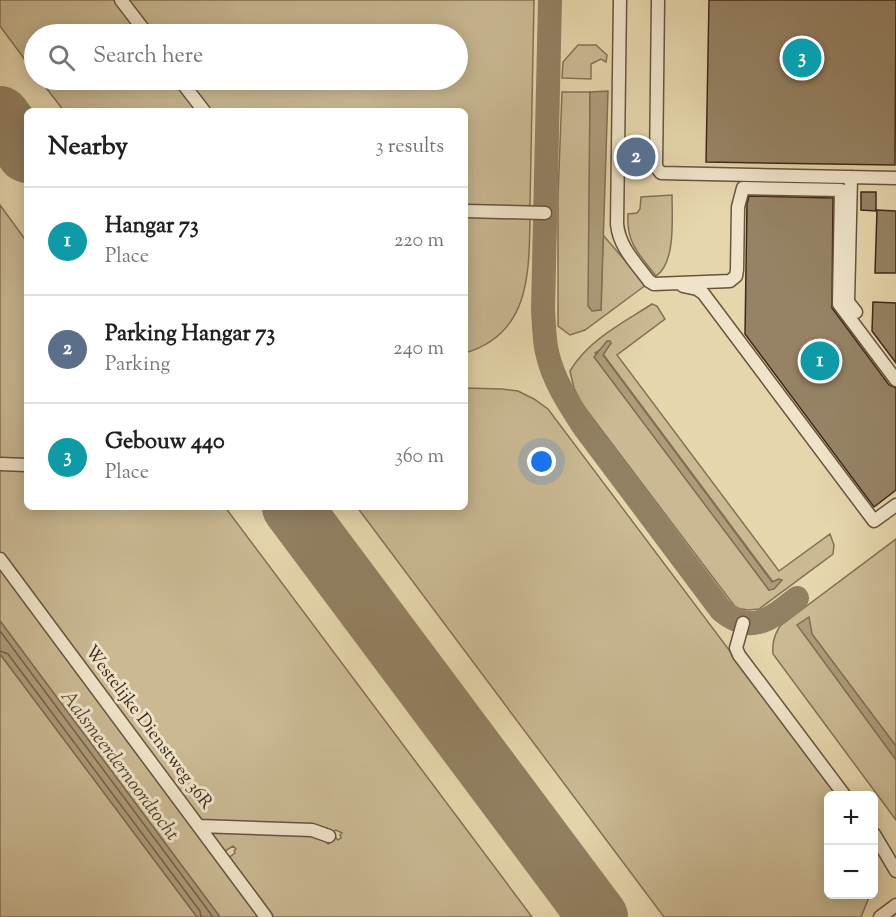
<!DOCTYPE html>
<html lang="en">
<head>
<meta charset="utf-8">
<style>
  body { margin:0; font-family:"Sorts Mill Goudy",serif; background:#f6f6f6; color:#202124 }
  .controls { position:absolute; right:18px; bottom:18px; display:grid; overflow:hidden; border-radius:9px; box-shadow:0 3px 15px #0003 }
  .controls button { width:54px; height:54px; display:grid; place-items:center; padding:0; border:0; border-bottom:2px solid #e0e0e0; background:#fff; color:#202124; font:30px sans-serif }
  .you { position:absolute; left:542px; top:462px; width:21px; height:21px; margin:-15px; border:4px solid #fff; border-radius:50%; background:#1a73e8; box-shadow:0 0 0 9px #1a73e833 }
  .badge { display:grid; place-items:center; width:39px; height:39px; border-radius:50%; background:#db2777; color:#fff; font-size:20px; font-weight:700 }
  .pin { position:absolute; translate:-50% -50%; border:3px solid #fff; box-shadow:0 2px 6px #0006 }
  .list { margin:0; padding:0; list-style:none }
  h2 { display:flex; justify-content:space-between; align-items:center; height:78px; margin:0; padding:0 24px; font-size:26px }
  h2 small { font-size:20px; font-weight:400; color:#757577 }
  .list li { display:grid; grid-template-columns:39px 1fr auto; gap:18px; align-items:center; box-sizing:border-box; height:108px; padding:0 24px; border-top:2px solid #e0e0e0 }
  .list b { display:block; font-size:22px; white-space:nowrap }
  .list p { margin:0; font-size:20px; white-space:nowrap; color:#757577 }
  .list em { font-size:20px; font-style:normal; color:#757577 }
  .icon { flex:none; width:33px; height:33px; fill:none; stroke:currentColor; stroke-width:2; stroke-linecap:round; stroke-linejoin:round }
  .map { position:relative; flex:none; width:896px; height:917px; overflow:hidden }
  .search { position:absolute; background:#fff; box-shadow:0 3px 15px #0003; left:24px; top:24px; width:444px; height:66px; display:flex; align-items:center; gap:15px; box-sizing:border-box; padding:0 21px; border-radius:33px; color:#757577; font-size:22px }
  .panel { position:absolute; background:#fff; box-shadow:0 3px 15px #0003; left:24px; top:108px; width:444px; height:402px; border-radius:9px }
  .map>svg:first-child { display:block }
  .green { fill:#cab993; stroke:#847156; stroke-width:1.5; fill-rule:evenodd }
  .water { fill:#ad9b7a; stroke:#816d53; stroke-width:1.5 }
  .lines { fill:none; stroke-linecap:round; stroke-linejoin:round }
  .shore { stroke:#76624a; stroke-width:1.5 }
  .taxiway { stroke:#928062; stroke-width:24 }
  .runway { stroke:#928062; stroke-width:60 }
  .building { fill:#968365; stroke:#3f2919; stroke-width:1.5 }
  .minor-casing { stroke:#69543e; stroke-width:15 }
  .minor { stroke:#efe4c9; stroke-width:12 }
  .labels { text-anchor:middle; dominant-baseline:central; stroke-width:6; stroke-linejoin:round; paint-order:stroke }
  .street-label { font-size:18px; fill:#3f2919; stroke:#efe4c9 }
  .water-label { font-size:20px; font-style:italic; fill:#5a4631; stroke:#efe4c9 }
</style>
</head>
<body>
<div class="map">
<svg width="896" height="917" viewBox="0 0 896 917">
  <rect width="100%" height="100%" fill="#e6d6ac"/>
  <filter id="stains"><feTurbulence type="fractalNoise" baseFrequency=".00333" numOctaves="4"/><feColorMatrix values="0 0 0 0 .2 0 0 0 0 .09 0 0 0 0 .02 0 0 0 .5 -.17"/></filter>
  <radialGradient id="worn" r=".72"><stop offset=".6" stop-color="#630" stop-opacity="0"/><stop offset="1" stop-color="#630" stop-opacity=".3"/></radialGradient>
  <path class="green" d="M0,0H117L142,34H34V72L0,26Z
    M125,0H534L530,205L523,209L465,208V111H208L185,80H458V34H151Z
    M578,45H596L607,55L606,62L601,59L591,64V79L562,78L563,62Z
    M40,80H176L199,111H64Z
    M562,92H590L589,307L601,310L603,235L646,285L585,330L570,335L558,326V196Z
    M672,195C672,217 676,263 656,276C639,254 626,243 628,214L637,213L640,209L641,197Z
    M0,205L27,242V461H0Z
    M465,214L523,215L530,220C529,276 529,334 465,353Z
    M652,304L657,306L665,319L617,355L779,571L830,534L834,545L833,554L759,609L748,610L736,608L582,404L574,388L570,371C588,340 623,323 652,304ZM611,343L603,354L773,582L779,579L769,590L595,353Z
    M465,388L502,389L518,391L534,399L548,409L838,795L828,796V894L870,895L861,917H664L357,507H465Z
    M0,468L27,469V507H225L532,917H270L227,859L235,853L234,851L236,849L233,846L222,853L209,834L210,830L321,836L328,844L336,838L338,840L341,838L340,835L342,833L336,830L332,832L327,828L205,825L0,554Z
    M896,539V820L773,654C772,643 774,636 780,626Z
    M0,565L263,917H220L0,621Z
    M0,654L197,917H0Z"/>
  <path class="water" d="M608,91L601,310L592,311L588,306L590,92Z
    M607,341H610L611,343L603,355L772,582L779,579L782,580L774,589L769,590L594,357Z
    M809,617L812,634L896,746V760L797,625Z
    M0,621L220,917H197L0,654Z"/>
  <g class="lines">
    <path class="shore" d="M0,631L213,917
      M0,651L8,654L200,911L201,917"/>
    <path class="taxiway" d="M550,0L543,310C544,324 544,339 547,352C553,380 569,404 584,427L721,610C752,636 770,619 797,598"/>
    <path class="runway" d="M0,116L27,153
      M292,507L598,917"/>
  </g>
  <path class="building" d="M709,0H896L895,165L706,162Z
    M861,192H876V211L861,210Z
    M749,196L833,198L832,308L889,385L896,388V490L874,507L745,334L747,204Z
    M877,210L896,211V273H875Z
    M873,302L896,303V363L872,331Z"/>
  <g class="lines">
    <g class="minor-casing">
      <path id="minor" d="M121,0L147,34
        M620,0L617,224C619,247 636,263 649,281L654,284L730,281L736,276L737,270L738,207L743,188L841,190L839,304L896,380
        M658,0L656,167L661,173L896,178
        M180,80L204,111
        M851,177L848,302L856,312
        M465,211L545,213
        M683,286L697,289L703,293L874,521L896,505
        M0,464L27,465
        M0,559L266,917
        M743,623L736,648L739,655L845,796
        M199,826L312,830L329,836
        M874,834L896,871
        M880,917L896,905"/>
    </g>
    <use href="#minor" class="minor"/>
  </g>
  <g class="labels">
    <g class="street-label">
      <text transform="translate(148 728) rotate(53)">Westelijke Dienstweg 36R</text>
    </g>
    <g class="water-label">
      <text transform="translate(119 766) rotate(53)">Aalsmeerdernoordtocht</text>
    </g>
  </g>
  <rect width="100%" height="100%" filter="url(#stains)"/>
  <rect width="100%" height="100%" fill="url(#worn)"/>
</svg>
<div class="controls">
<button>+</button>
<button>−</button>
</div>
<div class="you"></div>
<div class="pin badge" style="left:820px;top:361px;background:#0f9aa8">1</div>
<div class="pin badge" style="left:636px;top:157px;background:#5c6f8a">2</div>
<div class="pin badge" style="left:802px;top:58px;background:#0f9aa8">3</div>
<div class="search"><svg class="icon" aria-label="search" viewBox="0 0 24 24"><circle cx="10" cy="10" r="6"/><path d="M15 15l6 6"/></svg>Search here</div>
<section class="panel">
<h2>Nearby<small>3 results</small></h2>
<ul class="list">
<li><span class="badge" style="background:#0f9aa8">1</span><div><b>Hangar 73</b><p>Place</p></div><em>220 m</em></li>
<li><span class="badge" style="background:#5c6f8a">2</span><div><b>Parking Hangar 73</b><p>Parking</p></div><em>240 m</em></li>
<li><span class="badge" style="background:#0f9aa8">3</span><div><b>Gebouw 440</b><p>Place</p></div><em>360 m</em></li>
</ul>
</section>
</div>
</body>
</html>
